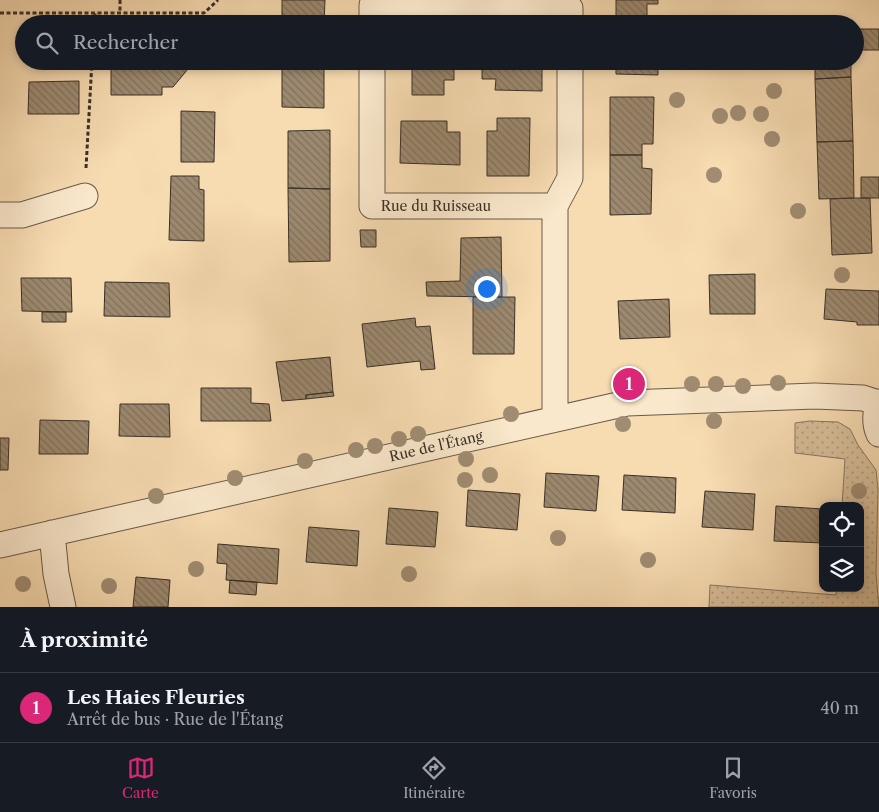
<!DOCTYPE html>
<html lang="fr">
<head>
<meta charset="utf-8">
<style>
  body { margin:0; font-family:"Libre Caslon Text",serif; background:#242831; color:#f1f3f6 }
  .controls { position:absolute; right:15px; bottom:15px; display:grid; overflow:hidden; border-radius:10px; box-shadow:0 2px 8px #0003 }
  .controls button { width:45px; height:45px; display:grid; place-items:center; padding:0; border:0; border-bottom:1px solid #363941; background:#171b24; color:#f1f3f6; font:25px sans-serif }
  .you { position:absolute; left:486px; top:288px; width:18px; height:18px; margin:-12px; border:4px solid #fff; border-radius:50%; background:#1a73e8; box-shadow:0 0 0 8px #1a73e833 }
  .badge { display:grid; place-items:center; width:32px; height:32px; border-radius:50%; background:#db2777; color:#fff; font-size:16px; font-weight:700 }
  .pin { position:absolute; translate:-50% -50%; border:2px solid #fff; box-shadow:0 1px 5px #0006 }
  .list { margin:0; padding:0; list-style:none }
  h2 { display:flex; justify-content:space-between; align-items:center; height:65px; margin:0; padding:0 20px; font-size:21px }
  h2 small { font-size:16px; font-weight:400; color:#9ea1a6 }
  .list li { display:grid; grid-template-columns:32px 1fr auto; gap:15px; align-items:center; box-sizing:border-box; height:70px; padding:0 20px; border-top:1px solid #363941 }
  .list b { display:block; font-size:19px; white-space:nowrap }
  .list p { margin:0; font-size:16px; white-space:nowrap; color:#9ea1a6 }
  .list em { font-size:16px; font-style:normal; color:#9ea1a6 }
  .icon { flex:none; width:28px; height:28px; fill:none; stroke:currentColor; stroke-width:2; stroke-linecap:round; stroke-linejoin:round }
  .map { position:relative; flex:none; width:879px; height:607px; overflow:hidden }
  .search { position:absolute; background:#171b24; box-shadow:0 2px 8px #0003; left:15px; right:15px; top:15px; height:55px; display:flex; align-items:center; gap:12px; box-sizing:border-box; padding:0 18px; border-radius:28px; color:#9ea1a6; font-size:19px }
  .sheet { height:135px; background:#171b24 }
  nav { display:flex; justify-content:space-around; align-items:center; box-sizing:border-box; height:70px; border-top:1px solid #363941; background:#171b24; font-size:14px; color:#9ea1a6 }
  nav a { display:grid; justify-items:center; gap:2px }
  nav .on { color:#db2777 }
  .map>svg:first-child { display:block }
  .grass { fill:url(#grass-dots); stroke:#887760 }
  .building { fill:url(#building-back-hatch); stroke:#3a3027 }
  .lines { fill:none; stroke-linecap:round; stroke-linejoin:round }
  .street-casing { stroke:#695b4a; stroke-width:27 }
  .path { stroke:#3a3027; stroke-width:3; stroke-dasharray:4 2.5; stroke-linecap:butt }
  .street { stroke:#fae8cc; stroke-width:25 }
  .tree { fill:#a08c72 }
  .labels { text-anchor:middle; dominant-baseline:central; stroke-width:5; stroke-linejoin:round; paint-order:stroke }
  .street-label { font-size:14px; fill:#3a3027; stroke:#fae8cc }
</style>
</head>
<body>
<div class="map">
<svg width="879" height="607" viewBox="0 0 879 607">
  <defs>
    <pattern id="grass-dots" width="8" height="8" patternUnits="userSpaceOnUse" patternTransform="scale(1.25)"><rect width="8" height="8" fill="#d7be9a"/><path d="M2 2h.1M6 6h.1" fill="none" stroke="#af9b7e" stroke-width="1.8" stroke-linecap="round"/></pattern>
    <pattern id="building-back-hatch" width="6" height="6" patternUnits="userSpaceOnUse" patternTransform="scale(1.25)"><rect width="6" height="6" fill="#9c896f"/><path d="M-1 5l2 2M0 0l6 6M5-1l2 2" fill="none" stroke="#80705b"/></pattern>
  </defs>
  <rect width="100%" height="100%" fill="#f7dbb1"/>
  <filter id="stains"><feTurbulence type="fractalNoise" baseFrequency=".004" numOctaves="4"/><feColorMatrix values="0 0 0 0 .2 0 0 0 0 .09 0 0 0 0 .02 0 0 0 .5 -.17"/></filter>
  <radialGradient id="worn" r=".72"><stop offset=".6" stop-color="#630" stop-opacity="0"/><stop offset="1" stop-color="#630" stop-opacity=".3"/></radialGradient>
  <path class="grass" d="M810,421L838,422L850,429L858,445L876,470L878,489L876,574L879,607H709L710,585L836,595L837,588H860V506H842L845,459L795,453V423Z"/>
  <path class="building" d="M282,0H325L324,24H282Z
    M616,0H658V4H647V16H616Z
    M616,16H647V24H616Z
    M855,29H879V50H855Z
    M111,61H188V69L173,87H162V95H111Z
    M282,61H324V108L282,107Z
    M412,61H454V80H444V95H412Z
    M482,61H542V91L495,90L496,79H482Z
    M616,61H658V75L616,74Z
    M815,61H851V77L815,79Z
    M851,77L853,141L817,142L815,79Z
    M79,81V114H28L29,82Z
    M610,97H654L653,144H642V155H610Z
    M181,111L215,112L214,162H181Z
    M497,118H530L529,176H487V131H497Z
    M401,121H447V132H460V165L400,163Z
    M330,130V189L288,188V131Z
    M853,141L854,198L819,199L817,142Z
    M610,155H642V168L652,169L651,214L610,215Z
    M171,176H199V189L204,190V241L169,240Z
    M861,177H879V198H861Z
    M288,188L330,189V261L289,262Z
    M854,198H870L872,253L832,255L830,199Z
    M360,230H376V247H361Z
    M501,237L502,297L427,296L426,282L460,281L461,238Z
    M755,274V314H710L709,275Z
    M21,278H71L72,312L22,311Z
    M105,282L169,283L170,317L104,316Z
    M826,289L879,291V325H857V322L824,319Z
    M473,297H515L514,354H473Z
    M669,299L670,337L620,339L618,301Z
    M42,312H66V322H42Z
    M415,318L416,327L430,326L435,369L421,370L420,361L367,367L362,324Z
    M330,357L333,392L306,395V399L282,401L276,362Z
    M201,388H251V403L269,404L271,421H201Z
    M333,392L334,396L306,399V395Z
    M120,404H169L170,437L119,436Z
    M40,420L89,421L88,454H39Z
    M0,438H9L8,470H0Z
    M546,473L599,476L596,511L544,507Z
    M624,475L676,478L675,513L622,510Z
    M468,490L520,494L517,530L466,526Z
    M705,491L755,494L753,530L702,527Z
    M776,506L823,509V543L774,541Z
    M389,508L438,512L435,547L386,544Z
    M309,527L359,531L357,566L306,562Z
    M218,544L279,549L277,584L226,580L227,564L217,563Z
    M136,577L170,580L168,607H133Z
    M230,580L257,582L256,595L229,593Z"/>
  <g class="lines">
    <g class="street-casing">
      <path id="street" d="M522,0L526,7L570,8V24
        M372,24V5L526,7
        M372,61V206H555
        M0,215H22L85,196
        M879,402C875,413 874,423 879,434
        M555,419V206L570,178V61
        M52,533L56,574L63,607
        M0,545L627,403L815,396L863,398L878,403"/>
    </g>
    <path class="path" d="M120,0V13
      M0,13H204L218,0
      M95,24V13
      M86,168L92,61"/>
    <use href="#street" class="street"/>
  </g>
  <g class="tree">
    <circle cx="774" cy="91" r="8"/>
    <circle cx="677" cy="100" r="8"/>
    <circle cx="738" cy="113" r="8"/>
    <circle cx="761" cy="114" r="8"/>
    <circle cx="720" cy="116" r="8"/>
    <circle cx="772" cy="139" r="8"/>
    <circle cx="714" cy="175" r="8"/>
    <circle cx="798" cy="211" r="8"/>
    <circle cx="842" cy="275" r="8"/>
    <circle cx="778" cy="383" r="8"/>
    <circle cx="692" cy="384" r="8"/>
    <circle cx="716" cy="384" r="8"/>
    <circle cx="743" cy="386" r="8"/>
    <circle cx="511" cy="414" r="8"/>
    <circle cx="714" cy="421" r="8"/>
    <circle cx="623" cy="424" r="8"/>
    <circle cx="418" cy="434" r="8"/>
    <circle cx="399" cy="439" r="8"/>
    <circle cx="375" cy="446" r="8"/>
    <circle cx="356" cy="450" r="8"/>
    <circle cx="466" cy="459" r="8"/>
    <circle cx="305" cy="461" r="8"/>
    <circle cx="490" cy="475" r="8"/>
    <circle cx="235" cy="478" r="8"/>
    <circle cx="465" cy="480" r="8"/>
    <circle cx="859" cy="491" r="8"/>
    <circle cx="156" cy="496" r="8"/>
    <circle cx="558" cy="538" r="8"/>
    <circle cx="648" cy="560" r="8"/>
    <circle cx="196" cy="569" r="8"/>
    <circle cx="409" cy="574" r="8"/>
    <circle cx="23" cy="584" r="8"/>
    <circle cx="109" cy="586" r="8"/>
  </g>
  <g class="labels">
    <g class="street-label">
      <text x="436" y="206">Rue du Ruisseau</text>
      <text transform="translate(436 446) rotate(-13)">Rue de l'Étang</text>
    </g>
  </g>
  <rect width="100%" height="100%" filter="url(#stains)"/>
  <rect width="100%" height="100%" fill="url(#worn)"/>
</svg>
<div class="controls">
<button><svg class="icon" aria-label="locate" viewBox="0 0 24 24"><circle cx="12" cy="12" r="6"/><path d="M12 2v4M12 18v4M2 12h4M18 12h4"/></svg></button>
<button><svg class="icon" aria-label="layers" viewBox="0 0 24 24"><path d="M12 4l9 5-9 5-9-5zM3 14l9 5 9-5"/></svg></button>
</div>
<div class="you"></div>
<div class="pin badge" style="left:629px;top:384px">1</div>
<div class="search"><svg class="icon" aria-label="search" viewBox="0 0 24 24"><circle cx="10" cy="10" r="6"/><path d="M15 15l6 6"/></svg>Rechercher</div>
</div>
<section class="sheet">
<h2>À proximité<small></small></h2>
<ul class="list">
<li><span class="badge">1</span><div><b>Les Haies Fleuries</b><p>Arrêt de bus · Rue de l'Étang</p></div><em>40 m</em></li>
</ul>
</section>
<nav>
<a class="on"><svg class="icon" aria-label="map" viewBox="0 0 24 24"><path d="M3 6l6-2 6 2 6-2v14l-6 2-6-2-6 2zM9 4v14M15 6v14"/></svg>Carte</a>
<a><svg class="icon" aria-label="directions" viewBox="0 0 24 24"><path d="M12 3l9 9-9 9-9-9zM9 14v-3h6M13 9l2 2-2 2"/></svg>Itinéraire</a>
<a><svg class="icon" aria-label="saved" viewBox="0 0 24 24"><path d="M7 4h10v16l-5-4-5 4z"/></svg>Favoris</a>
</nav>
</body>
</html>
